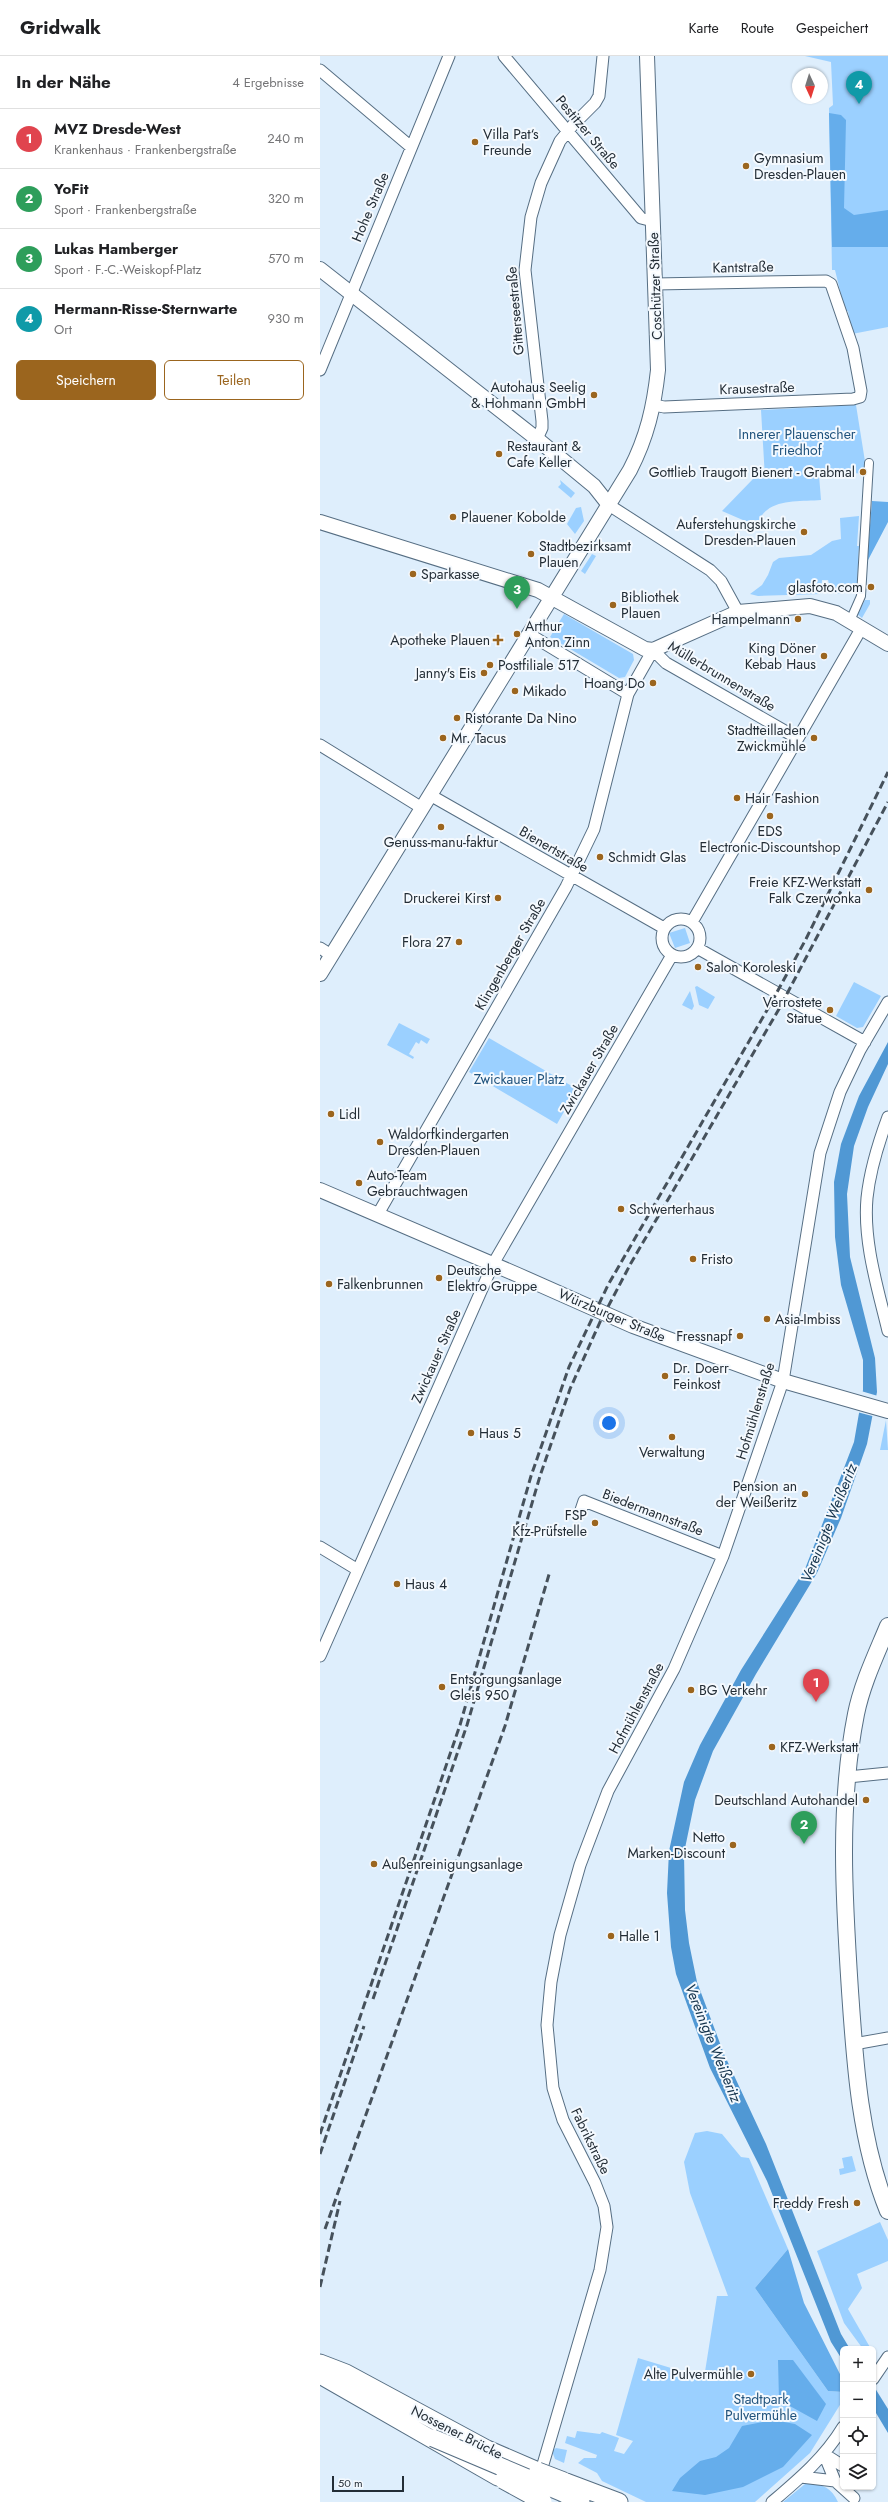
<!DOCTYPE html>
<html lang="de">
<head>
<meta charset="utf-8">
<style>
  body { margin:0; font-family:Jost,sans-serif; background:#f2f2f2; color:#202124 }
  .controls { position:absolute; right:12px; bottom:12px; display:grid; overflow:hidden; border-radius:6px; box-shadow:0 1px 3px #0004 }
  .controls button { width:36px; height:36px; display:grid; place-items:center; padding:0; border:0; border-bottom:1px solid #e0e0e0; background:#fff; color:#202124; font:20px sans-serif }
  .compass { position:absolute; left:472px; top:12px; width:36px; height:36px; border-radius:50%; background:#fff; box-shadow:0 1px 3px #0004; rotate:176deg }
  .scale { position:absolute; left:12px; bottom:10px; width:72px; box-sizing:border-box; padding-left:4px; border:2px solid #232d36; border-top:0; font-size:11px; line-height:14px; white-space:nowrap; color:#232d36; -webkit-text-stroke:3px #f4f9fe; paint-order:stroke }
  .you { position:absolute; left:289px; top:1367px; width:14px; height:14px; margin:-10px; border:3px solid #fff; border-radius:50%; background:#1a73e8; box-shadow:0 0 0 6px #1a73e833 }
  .badge { display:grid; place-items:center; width:26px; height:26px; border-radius:50%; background:#9b651e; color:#fff; font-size:13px; font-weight:700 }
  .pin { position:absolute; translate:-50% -33px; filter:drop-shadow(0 1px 2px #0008) }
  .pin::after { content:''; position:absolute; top:21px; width:14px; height:12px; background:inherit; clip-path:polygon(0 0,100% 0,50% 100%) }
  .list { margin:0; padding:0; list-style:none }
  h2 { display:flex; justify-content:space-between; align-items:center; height:52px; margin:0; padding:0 16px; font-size:17px }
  h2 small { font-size:13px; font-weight:400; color:#757577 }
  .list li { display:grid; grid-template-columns:26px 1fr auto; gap:12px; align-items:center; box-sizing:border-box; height:60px; padding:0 16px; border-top:1px solid #e0e0e0 }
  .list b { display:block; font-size:15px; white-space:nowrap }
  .list p { margin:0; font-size:13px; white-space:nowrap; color:#757577 }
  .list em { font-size:13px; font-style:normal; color:#757577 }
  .actions { display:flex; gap:8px; padding:12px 16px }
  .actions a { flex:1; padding:9px 0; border:1px solid #9b651e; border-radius:6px; text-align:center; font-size:14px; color:#9b651e }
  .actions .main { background:#9b651e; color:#fff }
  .icon { flex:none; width:22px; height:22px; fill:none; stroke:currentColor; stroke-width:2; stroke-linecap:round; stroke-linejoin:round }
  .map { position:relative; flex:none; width:568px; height:2446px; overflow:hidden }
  header { display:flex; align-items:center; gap:24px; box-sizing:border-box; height:56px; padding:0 20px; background:#fff; border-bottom:1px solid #e0e0e0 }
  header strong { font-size:19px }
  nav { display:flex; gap:22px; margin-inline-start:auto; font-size:14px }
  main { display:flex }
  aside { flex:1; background:#fff }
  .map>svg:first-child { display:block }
  .green { fill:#9bd0ff }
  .forest { fill:#65adeb }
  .water { fill:#5098d4 }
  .pier { fill:#deeefc }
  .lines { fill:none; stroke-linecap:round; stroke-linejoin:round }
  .pedestrian-casing { stroke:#566e83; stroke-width:10 }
  .minor-casing { stroke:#566e83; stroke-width:13 }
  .tertiary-casing { stroke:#566e83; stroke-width:16 }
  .secondary-casing { stroke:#566e83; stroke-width:18 }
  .primary-casing { stroke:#566e83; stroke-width:19 }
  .pedestrian { stroke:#fff; stroke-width:8 }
  .minor { stroke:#fff; stroke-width:11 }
  .tertiary { stroke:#fff; stroke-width:14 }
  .secondary { stroke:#fff; stroke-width:16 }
  .primary { stroke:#fff; stroke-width:17 }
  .rail { stroke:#46515b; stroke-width:3; stroke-dasharray:8 4; stroke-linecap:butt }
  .primary-bridge-casing { stroke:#566e83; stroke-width:19; stroke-linecap:butt }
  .primary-bridge { stroke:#fff; stroke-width:17 }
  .poi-dot { fill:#9b651e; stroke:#f4f9fe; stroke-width:1.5 }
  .labels { text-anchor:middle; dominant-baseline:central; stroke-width:4; stroke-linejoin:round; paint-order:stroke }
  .street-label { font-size:14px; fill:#232d36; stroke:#f4f9fe }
  .poi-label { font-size:14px; fill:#232d36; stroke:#f4f9fe; text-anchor:start }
  .park-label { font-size:14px; fill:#20537d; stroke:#f4f9fe }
  .water-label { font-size:15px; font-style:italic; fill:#16354e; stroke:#f4f9fe }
</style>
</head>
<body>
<header>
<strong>Gridwalk</strong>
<nav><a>Karte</a><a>Route</a><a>Gespeichert</a></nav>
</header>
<main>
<aside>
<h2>In der Nähe<small>4 Ergebnisse</small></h2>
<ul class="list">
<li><span class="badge" style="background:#e0444e">1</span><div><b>MVZ Dresde-West</b><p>Krankenhaus · Frankenbergstraße</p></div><em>240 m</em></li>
<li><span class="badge" style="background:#2e9e5b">2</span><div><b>YoFit</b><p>Sport · Frankenbergstraße</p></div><em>320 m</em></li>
<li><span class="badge" style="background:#2e9e5b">3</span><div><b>Lukas Hamberger</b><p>Sport · F.-C.-Weiskopf-Platz</p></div><em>570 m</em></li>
<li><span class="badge" style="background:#0f9aa8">4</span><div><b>Hermann-Risse-Sternwarte</b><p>Ort</p></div><em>930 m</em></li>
</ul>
<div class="actions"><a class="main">Speichern</a><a>Teilen</a></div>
</aside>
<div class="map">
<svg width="568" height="2446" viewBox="0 0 568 2446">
  <rect width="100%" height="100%" fill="#deeefc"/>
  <path class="green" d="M485,0H568V271L532,278L528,255H525L515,214H512L509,52L513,49L511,6Z
    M536,349L547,418L519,416L499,419L501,444C480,446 452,442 440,462L439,471L402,455L433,423L445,422L441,354Z
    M240,424L255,437L251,442L238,431L241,428Z
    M261,451L264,465L255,478L247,468L256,452Z
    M539,460L537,490H539L537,531L530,530L525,532L522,538L511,536L508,524H502L501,538L438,540L430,538L442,529L448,519L453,506L459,502L491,499L512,485L521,483L520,462Z
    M272,498L276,500L265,518L261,515Z
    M545,544H550V548L542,562L537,558Z
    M244,558L313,598L314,604L305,621L299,622L230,581Z
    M365,872L370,887L355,892L349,877Z
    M534,926L561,940L543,971L537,972L516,960Z
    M377,930L395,941L388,953L379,949L375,931Z
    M370,935L374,950L372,954L362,949Z
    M79,967L110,983L107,988L101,984L99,988L96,986L89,998L94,1001L93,1003L67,989Z
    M169,982L257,1033L237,1068L149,1016Z
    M566,1364L568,1394H560Z
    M387,2075L402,2078L421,2101L429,2102L468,2193L435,2232L508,2335L523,2336V2344L490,2397L435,2446H326L282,2425L277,2417L258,2407L264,2402H276L277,2399L245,2387L247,2380L255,2382L257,2375L280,2378L282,2376L299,2382L294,2395L304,2398L313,2385L296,2379L318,2302L384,2322L397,2240H408L370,2137L364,2106L375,2077Z
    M532,2100L536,2115L520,2119L519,2113L524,2112L522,2102Z
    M560,2166L568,2184V2205L537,2218L542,2232L528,2253L551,2293H543L524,2267L497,2195Z
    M236,2392L247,2394L244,2407L235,2403L232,2395Z
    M485,2428C501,2427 511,2431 518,2446H463Z"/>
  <path class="forest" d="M509,57L521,59L526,64L524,152L534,159L568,154V191H512Z
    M552,445L568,446V466L547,506Z
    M468,2193L484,2247L523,2324V2336L508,2335L435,2232Z
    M458,2304H473L506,2348L497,2365L459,2344Z
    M453,2364L475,2368L492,2379L463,2411L423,2431L385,2439L352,2435L360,2422L380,2405L396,2401L409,2392L422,2370Z"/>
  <path class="water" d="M568,986V1008L548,1051L534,1090L527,1138L530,1201L555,1302L557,1336L547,1388L521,1462L497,1517L436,1618L393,1695L375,1744L364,1797L365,1854L369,1887L377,1926L404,1998L446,2088L521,2278L530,2293H523V2305L511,2286L447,2125L390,2012L356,1918L351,1891L347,1837L349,1795L364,1726L380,1689L421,1614L485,1513L534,1386L543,1334V1304L521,1229L515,1181L514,1126L521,1088L539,1040Z
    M553,2329L568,2353V2377L553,2352Z"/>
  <path class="pier" d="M541,1335L558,1340L556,1361L537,1356Z"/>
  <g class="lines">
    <g class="pedestrian-casing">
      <path id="pedestrian" d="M530,565L541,540L549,407"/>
    </g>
    <g class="minor-casing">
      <path id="minor" d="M184,0L321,162L333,165
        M0,14L91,91
        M0,314L129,0
        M334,349L344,351L533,343L540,341L541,335L533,292L511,228L506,225L335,228
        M217,383L222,372V365L205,214L211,161L221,127L240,85L253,69L275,47L279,40L283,0
        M289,449L390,514L401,525L418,556
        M209,578L308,638
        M0,689L102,752
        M110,739L344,872
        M342 882a19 19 0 1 1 38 0a19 19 0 1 1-38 0Z
        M372,866L541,573
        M0,892L11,899
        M377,892L545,986
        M568,1061C558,1088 550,1113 547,1142C543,1186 558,1233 568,1275
        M58,1158L246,831L274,773L308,638L333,594L346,607L477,682
        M260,1457L264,1445L403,1500
        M0,1491L38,1514
        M0,1600L173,1208L352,899
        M528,1721L568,1717
        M534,1988L568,1982
        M553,2323L568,2301
        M504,2398L515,2425L534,2442
        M504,2398L523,2410
        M481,2421L515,2425
        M219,2422L280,2214L287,2171L284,2150L275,2127L243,2064L233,2032L227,1969L231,1926L240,1879L260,1809L288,1735L354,1613L403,1500L463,1325L500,1097L520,1036L540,994L568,946
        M452,2446C479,2423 505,2401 523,2371"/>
    </g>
    <g class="tertiary-casing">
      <path id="tertiary" d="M0,213L217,383L274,430L289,449
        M0,466L218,534L325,593L333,594L344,589L418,556L490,550L516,557L568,588
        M0,918L310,414C327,381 334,351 338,314L327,0
        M0,1134L198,1219L313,1270L463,1325L568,1355"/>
    </g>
    <g class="secondary-casing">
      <path id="secondary" d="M568,1570C556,1599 542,1628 536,1658C518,1749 524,1844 530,1935C535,2009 540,2086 568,2155"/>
    </g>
    <g class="primary-casing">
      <path id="primary" d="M0,2307L26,2317L167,2393L218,2415
        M0,2319L178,2421
        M246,2426L299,2446
        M243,2437L261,2446"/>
    </g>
    <use href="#pedestrian" class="pedestrian"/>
    <use href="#minor" class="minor"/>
    <use href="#tertiary" class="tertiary"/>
    <use href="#secondary" class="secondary"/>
    <use href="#primary" class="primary"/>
    <path class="rail" d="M53,1943L147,1669L220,1420L250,1333L280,1266L311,1207L459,953L568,746
      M0,2078L140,1669L211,1420L249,1311L288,1229L450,949L486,883L568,716
      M0,2098L44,1970
      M5,2173L185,1670L230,1515
      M0,2231L20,2145"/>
    <g class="primary-bridge-casing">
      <path id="primary-bridge" d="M113,2382L243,2437
        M218,2415L244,2425
        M183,2424L223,2446"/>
    </g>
    <use href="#primary-bridge" class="primary-bridge"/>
  </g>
  <g class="poi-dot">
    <circle cx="155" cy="86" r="4"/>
    <circle cx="426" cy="110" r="4"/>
    <circle cx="274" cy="339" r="4"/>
    <circle cx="179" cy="398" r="4"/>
    <circle cx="543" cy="416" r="4"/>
    <circle cx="133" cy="461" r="4"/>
    <circle cx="484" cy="476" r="4"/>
    <circle cx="211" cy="498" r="4"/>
    <circle cx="93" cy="518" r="4"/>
    <circle cx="551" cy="531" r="4"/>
    <circle cx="293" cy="549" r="4"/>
    <circle cx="478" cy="563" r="4"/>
    <circle cx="197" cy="578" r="4"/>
    <path d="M176 578h4v4h4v4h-4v4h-4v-4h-4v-4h4z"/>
    <circle cx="504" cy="600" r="4"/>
    <circle cx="170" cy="609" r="4"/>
    <circle cx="164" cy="617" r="4"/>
    <circle cx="333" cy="627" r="4"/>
    <circle cx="195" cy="635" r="4"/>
    <circle cx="137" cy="662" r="4"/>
    <circle cx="123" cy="682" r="4"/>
    <circle cx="494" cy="682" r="4"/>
    <circle cx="417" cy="742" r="4"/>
    <circle cx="450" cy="760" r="4"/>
    <circle cx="121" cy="771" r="4"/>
    <circle cx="280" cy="801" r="4"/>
    <circle cx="549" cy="834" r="4"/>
    <circle cx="178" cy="842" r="4"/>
    <circle cx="139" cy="886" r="4"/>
    <circle cx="378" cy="911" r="4"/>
    <circle cx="510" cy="954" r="4"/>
    <circle cx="11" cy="1058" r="4"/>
    <circle cx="60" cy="1086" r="4"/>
    <circle cx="39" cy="1127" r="4"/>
    <circle cx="301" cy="1153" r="4"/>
    <circle cx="373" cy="1203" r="4"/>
    <circle cx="119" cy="1222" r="4"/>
    <circle cx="9" cy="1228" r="4"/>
    <circle cx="447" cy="1263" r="4"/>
    <circle cx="420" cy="1280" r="4"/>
    <circle cx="345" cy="1320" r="4"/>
    <circle cx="151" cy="1377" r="4"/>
    <circle cx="352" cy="1381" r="4"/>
    <circle cx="485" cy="1438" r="4"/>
    <circle cx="275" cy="1467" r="4"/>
    <circle cx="77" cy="1528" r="4"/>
    <circle cx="122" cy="1631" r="4"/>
    <circle cx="371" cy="1634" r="4"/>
    <circle cx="452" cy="1691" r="4"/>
    <circle cx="546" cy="1744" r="4"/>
    <circle cx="413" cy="1789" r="4"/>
    <circle cx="54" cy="1808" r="4"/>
    <circle cx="291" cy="1880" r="4"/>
    <circle cx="537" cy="2147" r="4"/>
    <circle cx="431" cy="2318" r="4"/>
  </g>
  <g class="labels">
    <g class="street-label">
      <text transform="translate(268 76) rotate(50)">Pestitzer Straße</text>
      <text transform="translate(50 151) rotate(-67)">Hohe Straße</text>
      <text transform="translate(423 211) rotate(-1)">Kantstraße</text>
      <text transform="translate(335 230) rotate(-92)">Coschützer Straße</text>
      <text transform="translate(195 255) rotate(-95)">Gitterseestraße</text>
      <text transform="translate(437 332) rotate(-2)">Krausestraße</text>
      <text transform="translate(402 620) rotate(31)">Müllerbrunnenstraße</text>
      <text transform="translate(234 793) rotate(30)">Bienertstraße</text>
      <text transform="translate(190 898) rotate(-60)">Klingenberger Straße</text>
      <text transform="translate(269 1013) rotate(-60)">Zwickauer Straße</text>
      <text transform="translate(292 1259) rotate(23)">Würzburger Straße</text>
      <text transform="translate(116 1300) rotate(-66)">Zwickauer Straße</text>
      <text transform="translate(435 1355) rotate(-73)">Hofmühlenstraße</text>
      <text transform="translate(333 1456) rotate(21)">Biedermannstraße</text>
      <text transform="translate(316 1652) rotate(-62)">Hofmühlenstraße</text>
      <text transform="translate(271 2085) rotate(64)">Fabrikstraße</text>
      <text transform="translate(137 2376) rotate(27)">Nossener Brücke</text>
    </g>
    <g class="poi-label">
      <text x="163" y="78">Villa Pat‘s<tspan x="163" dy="16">Freunde</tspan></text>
      <text x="434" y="102">Gymnasium<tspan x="434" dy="16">Dresden-Plauen</tspan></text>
      <text x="266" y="331" text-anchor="end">Autohaus Seelig<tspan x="266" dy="16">&amp; Hohmann GmbH</tspan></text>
      <text x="187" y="390">Restaurant &amp;<tspan x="187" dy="16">Cafe Keller</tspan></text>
      <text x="535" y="416" text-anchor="end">Gottlieb Traugott Bienert - Grabmal</text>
      <text x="141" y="461">Plauener Kobolde</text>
      <text x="476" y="468" text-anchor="end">Auferstehungskirche<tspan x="476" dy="16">Dresden-Plauen</tspan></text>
      <text x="219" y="490">Stadtbezirksamt<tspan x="219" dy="16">Plauen</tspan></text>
      <text x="101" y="518">Sparkasse</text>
      <text x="543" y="531" text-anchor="end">glasfoto.com</text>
      <text x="301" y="541">Bibliothek<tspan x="301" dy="16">Plauen</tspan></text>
      <text x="470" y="563" text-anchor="end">Hampelmann</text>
      <text x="205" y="570">Arthur<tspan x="205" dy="16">Anton Zinn</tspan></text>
      <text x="170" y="584" text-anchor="end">Apotheke Plauen</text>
      <text x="496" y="592" text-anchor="end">King Döner<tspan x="496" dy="16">Kebab Haus</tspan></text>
      <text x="178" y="609">Postfiliale 517</text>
      <text x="156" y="617" text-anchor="end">Janny's Eis</text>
      <text x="325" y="627" text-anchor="end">Hoang Do</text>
      <text x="203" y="635">Mikado</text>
      <text x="145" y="662">Ristorante Da Nino</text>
      <text x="486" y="674" text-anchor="end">Stadtteilladen<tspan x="486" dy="16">Zwickmühle</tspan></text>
      <text x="131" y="682">Mr. Tacus</text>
      <text x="425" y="742">Hair Fashion</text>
      <text x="450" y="775" text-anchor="middle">EDS<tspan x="450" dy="16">Electronic-Discountshop</tspan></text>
      <text x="121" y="786" text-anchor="middle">Genuss-manu-faktur</text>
      <text x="288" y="801">Schmidt Glas</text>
      <text x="541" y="826" text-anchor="end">Freie KFZ-Werkstatt<tspan x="541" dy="16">Falk Czerwonka</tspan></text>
      <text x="170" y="842" text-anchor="end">Druckerei Kirst</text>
      <text x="131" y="886" text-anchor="end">Flora 27</text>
      <text x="386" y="911">Salon Koroleski</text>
      <text x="502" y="946" text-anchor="end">Verrostete<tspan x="502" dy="16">Statue</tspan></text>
      <text x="19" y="1058">Lidl</text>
      <text x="68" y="1078">Waldorfkindergarten<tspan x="68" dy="16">Dresden-Plauen</tspan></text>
      <text x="47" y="1119">Auto-Team<tspan x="47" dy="16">Gebrauchtwagen</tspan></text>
      <text x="309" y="1153">Schwerterhaus</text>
      <text x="381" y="1203">Fristo</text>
      <text x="127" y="1214">Deutsche<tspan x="127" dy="16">Elektro Gruppe</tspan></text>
      <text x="17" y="1228">Falkenbrunnen</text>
      <text x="455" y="1263">Asia-Imbiss</text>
      <text x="412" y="1280" text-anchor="end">Fressnapf</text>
      <text x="353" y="1312">Dr. Doerr<tspan x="353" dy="16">Feinkost</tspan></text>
      <text x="159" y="1377">Haus 5</text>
      <text x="352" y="1396" text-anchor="middle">Verwaltung</text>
      <text x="477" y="1430" text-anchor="end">Pension an<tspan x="477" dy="16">der Weißeritz</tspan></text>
      <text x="267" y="1459" text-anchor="end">FSP<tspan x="267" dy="16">Kfz-Prüfstelle</tspan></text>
      <text x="85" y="1528">Haus 4</text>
      <text x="130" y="1623">Entsorgungsanlage<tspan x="130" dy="16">Gleis 950</tspan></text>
      <text x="379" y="1634">BG Verkehr</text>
      <text x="460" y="1691">KFZ-Werkstatt</text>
      <text x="538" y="1744" text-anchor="end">Deutschland Autohandel</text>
      <text x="405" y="1781" text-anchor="end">Netto<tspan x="405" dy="16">Marken-Discount</tspan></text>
      <text x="62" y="1808">Außenreinigungsanlage</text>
      <text x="299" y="1880">Halle 1</text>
      <text x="529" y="2147" text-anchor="end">Freddy Fresh</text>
      <text x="423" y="2318" text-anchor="end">Alte Pulvermühle</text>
    </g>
    <g class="park-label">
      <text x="477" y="378">Innerer Plauenscher<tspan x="477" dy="16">Friedhof</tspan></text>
      <text x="199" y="1023">Zwickauer Platz</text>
      <text x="441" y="2343">Stadtpark<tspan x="441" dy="16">Pulvermühle</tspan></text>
    </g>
    <g class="water-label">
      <text transform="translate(509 1467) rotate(-68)">Vereinigte Weißeritz</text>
      <text transform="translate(393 1987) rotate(68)">Vereinigte Weißeritz</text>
    </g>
  </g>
</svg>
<div class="controls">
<button>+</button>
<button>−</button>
<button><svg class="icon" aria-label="locate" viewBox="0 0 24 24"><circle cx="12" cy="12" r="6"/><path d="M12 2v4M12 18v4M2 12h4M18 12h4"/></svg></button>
<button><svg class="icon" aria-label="layers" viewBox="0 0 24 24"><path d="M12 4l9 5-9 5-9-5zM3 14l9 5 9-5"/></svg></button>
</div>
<svg class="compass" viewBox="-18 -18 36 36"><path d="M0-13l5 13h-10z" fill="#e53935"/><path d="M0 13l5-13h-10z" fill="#757577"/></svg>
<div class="scale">50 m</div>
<div class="you"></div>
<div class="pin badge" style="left:496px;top:1646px;background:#e0444e">1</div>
<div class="pin badge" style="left:484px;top:1788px;background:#2e9e5b">2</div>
<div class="pin badge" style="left:197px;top:553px;background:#2e9e5b">3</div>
<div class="pin badge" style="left:539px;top:48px;background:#0f9aa8">4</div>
</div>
</main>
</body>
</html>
